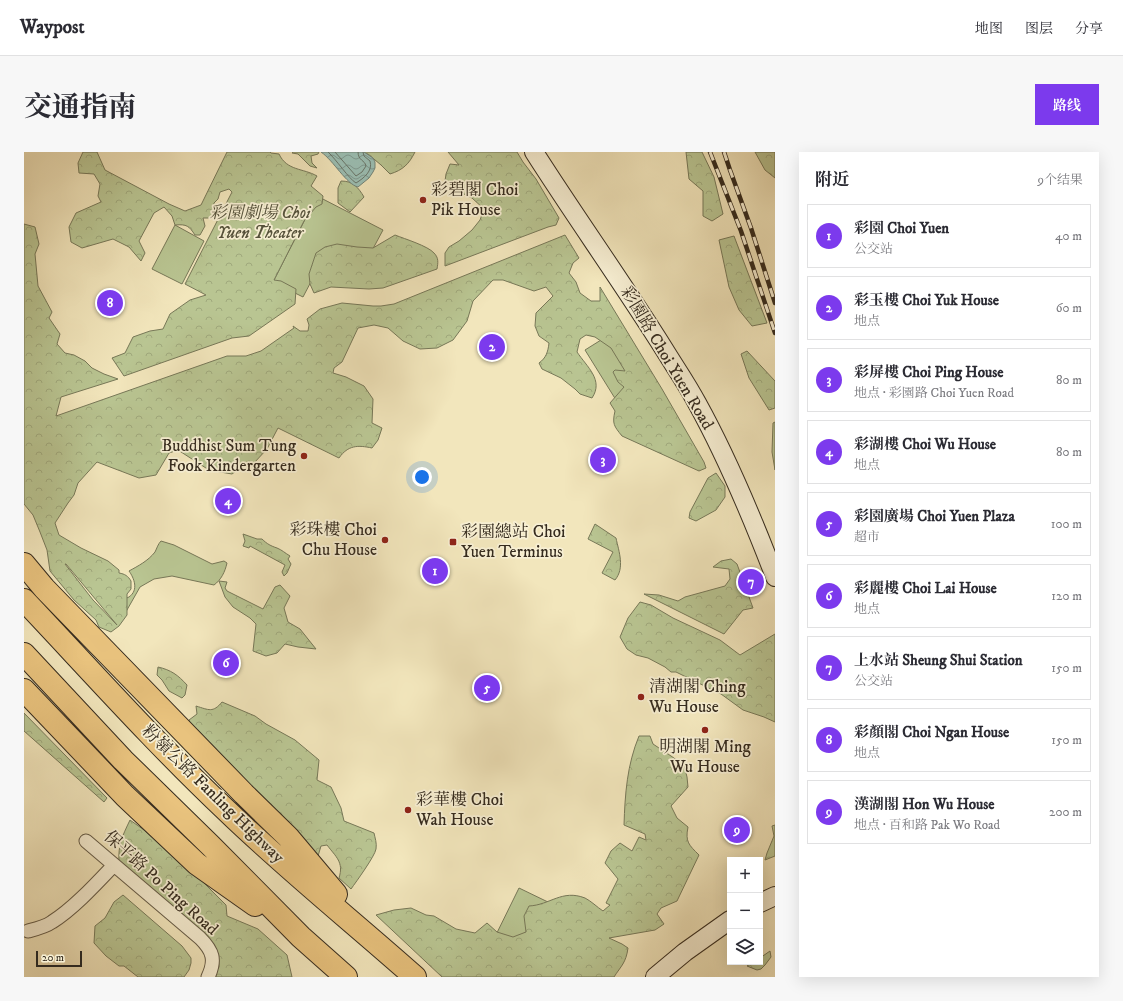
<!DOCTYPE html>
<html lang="zh">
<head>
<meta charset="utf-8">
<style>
  body { margin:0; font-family:"IM FELL DW Pica","Noto Serif SC",serif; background:#f7f7f7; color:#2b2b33 }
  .controls { position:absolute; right:12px; bottom:12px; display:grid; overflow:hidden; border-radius:0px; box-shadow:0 4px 16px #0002 }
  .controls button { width:36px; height:36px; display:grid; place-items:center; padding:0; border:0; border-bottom:1px solid #e1e1e2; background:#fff; color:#2b2b33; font:20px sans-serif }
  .scale { position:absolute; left:12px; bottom:10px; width:46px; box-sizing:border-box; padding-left:4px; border:2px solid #352b1e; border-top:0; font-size:11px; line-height:14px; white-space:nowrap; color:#352b1e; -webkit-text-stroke:3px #f7efd3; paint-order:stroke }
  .you { position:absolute; left:398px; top:325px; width:14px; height:14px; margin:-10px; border:3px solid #fff; border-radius:50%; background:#1a73e8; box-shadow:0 0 0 6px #1a73e833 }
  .badge { display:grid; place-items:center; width:26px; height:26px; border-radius:50%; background:#7c3aed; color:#fff; font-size:13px; font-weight:700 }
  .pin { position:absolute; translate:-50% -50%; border:2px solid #fff; box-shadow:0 1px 4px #0006 }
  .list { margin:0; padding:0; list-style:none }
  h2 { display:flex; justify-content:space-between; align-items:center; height:52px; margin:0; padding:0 16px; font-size:17px }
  h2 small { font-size:13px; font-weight:400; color:#7c7c81 }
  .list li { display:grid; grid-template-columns:26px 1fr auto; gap:12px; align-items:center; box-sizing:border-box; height:64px; margin:0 8px 8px; padding:0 8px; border:1px solid #e1e1e2; border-radius:0px }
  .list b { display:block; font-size:15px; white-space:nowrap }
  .list p { margin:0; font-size:13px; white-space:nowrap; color:#7c7c81 }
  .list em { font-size:13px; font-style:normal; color:#7c7c81 }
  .icon { flex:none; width:22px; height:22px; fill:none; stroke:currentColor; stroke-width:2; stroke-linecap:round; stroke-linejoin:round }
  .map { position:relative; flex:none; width:751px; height:825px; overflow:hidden; border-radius:0px }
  header { display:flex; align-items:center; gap:24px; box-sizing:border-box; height:56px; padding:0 20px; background:#fff; border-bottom:1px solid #e1e1e2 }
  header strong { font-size:19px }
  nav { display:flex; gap:22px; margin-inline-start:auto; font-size:14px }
  .intro { display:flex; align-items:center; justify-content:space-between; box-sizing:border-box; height:96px; padding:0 24px }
  h1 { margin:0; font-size:28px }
  .button { padding:10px 18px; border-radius:0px; background:#7c3aed; color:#fff; font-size:14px; font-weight:700 }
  main { display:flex; gap:24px; padding:0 24px }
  aside { flex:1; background:#fff; border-radius:0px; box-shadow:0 4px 16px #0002 }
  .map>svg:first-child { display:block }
  .grass { fill:#b9c592; stroke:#777858 }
  .forest { fill:url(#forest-crowns); stroke:#777858; fill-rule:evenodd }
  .water { fill:url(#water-waves); stroke:#728478 }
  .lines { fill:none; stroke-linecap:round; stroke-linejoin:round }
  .shore { stroke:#687569; stroke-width:1 }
  .minor-casing { stroke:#645a46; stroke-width:15 }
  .secondary-casing { stroke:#352b1e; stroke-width:20 }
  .motorway-casing { stroke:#352b1e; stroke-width:24 }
  .minor { stroke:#f7efd3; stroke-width:13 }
  .secondary { stroke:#f7efd3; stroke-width:18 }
  .motorway { stroke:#e9c37e; stroke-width:22 }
  .rail-casing { stroke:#352b1e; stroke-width:4.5 }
  .rail { stroke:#f7efd3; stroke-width:3; stroke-dasharray:9; stroke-linecap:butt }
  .poi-dot { fill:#8f2418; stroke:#f7efd3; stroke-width:1.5 }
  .labels { text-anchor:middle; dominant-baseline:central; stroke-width:3.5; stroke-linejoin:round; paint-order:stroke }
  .poi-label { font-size:17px; fill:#352b1e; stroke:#f7efd3; text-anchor:start }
  .park-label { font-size:17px; font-style:italic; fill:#56523b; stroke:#f7efd3 }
  .street-label { font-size:17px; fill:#352b1e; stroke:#f7efd3 }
</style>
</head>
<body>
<header>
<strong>Waypost</strong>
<nav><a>地图</a><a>图层</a><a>分享</a></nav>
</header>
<div class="intro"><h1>交通指南</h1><a class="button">路线</a></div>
<main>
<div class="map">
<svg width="751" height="825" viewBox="0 0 751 825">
  <defs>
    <pattern id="forest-crowns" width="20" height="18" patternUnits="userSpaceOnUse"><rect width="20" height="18" fill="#b9c592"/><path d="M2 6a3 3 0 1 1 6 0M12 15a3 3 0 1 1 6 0" fill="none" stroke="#a0a97d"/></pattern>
    <pattern id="water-waves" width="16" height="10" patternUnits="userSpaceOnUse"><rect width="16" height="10" fill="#9bbfb4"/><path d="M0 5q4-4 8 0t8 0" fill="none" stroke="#7f9b92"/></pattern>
  </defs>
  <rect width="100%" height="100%" fill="#f2e6bc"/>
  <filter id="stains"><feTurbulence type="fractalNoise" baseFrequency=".005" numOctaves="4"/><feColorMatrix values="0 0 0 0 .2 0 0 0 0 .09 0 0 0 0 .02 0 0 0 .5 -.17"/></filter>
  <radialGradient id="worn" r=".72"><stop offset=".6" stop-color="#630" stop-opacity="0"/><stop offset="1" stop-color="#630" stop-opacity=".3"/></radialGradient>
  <path class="grass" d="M293,44L359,78L337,119L302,101L279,145L249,130Z
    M151,73L180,89L158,132L128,117Z
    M585,183L617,233L592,248L561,198Z
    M137,389L150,393L188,412L200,409L203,411C201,420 197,428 190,433L148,424L130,427L116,435L99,465L93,449C96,447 102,447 105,445C115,438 110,426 105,419C114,414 124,409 131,400C133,396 134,392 137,389Z
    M495,736L526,751L498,810L466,795Z"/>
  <path class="forest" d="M59,0H73L81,18L145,52L161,59L177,53L203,0H246L247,1L255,2C263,19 279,16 293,24L287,34L299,44L298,52L292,55L280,69L250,128L257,129L272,137L271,152L225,184L208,186L100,224L88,206L101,201L109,185L126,179L139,177L146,162L166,148L182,143L161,132L208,40L205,37L196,40L194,47L190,51L189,62L186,66H179L181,74L176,83H171C165,74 163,72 151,73L148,64L140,55L130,61L115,89L121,101L117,109L105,95L89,87L58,96L47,90L45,75L52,61L77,50L74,44L76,32L70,22L55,21L54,11Z
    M269,0H295L294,2L287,4L288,11L293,16L286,14L274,2L268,1Z
    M328,0H391C385,12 379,18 366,22L357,13L344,2Z
    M424,0H493L499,10L512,27L535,66L532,73L524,75L421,114V101L425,95L435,89L448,78L456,68L460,57L448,46L430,37L421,29L422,22L426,12L435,13Z
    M662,0H678L690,25L699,62L688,69L679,64V39L665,27Z
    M731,0H751V26L741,18Z
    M317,29C329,29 334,35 340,45L326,60L314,51V36Z
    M0,72L11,75L15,92L11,102L14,134L28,160L25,166L36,182L33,192L41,201L50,203L61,209L68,216L80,222L94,227L37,245L32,264L203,204H222L237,199L270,176L269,174L276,179H284L285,173L283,167L296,157L318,151L349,154H357L370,152L541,83L555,106L549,111L545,121L552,130L556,141L567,149H576V135L638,237L680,310L682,316L675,319L598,284C590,274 588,272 591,259L586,251L600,235L594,230L589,220L591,218L601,219L587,196L571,185L562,183L556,187L553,200C563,215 580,228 568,246L556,242L551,237L537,226L518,217L515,211C522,206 524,200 525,191L515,184L511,174L512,161L529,144L522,135L510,139L479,128H469L449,149L443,169L429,188L413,196L396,197L379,189L364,176L350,173L334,176L318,210L310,216L309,221L322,225L340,234L349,247L348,271L358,276L354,288L348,296C334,293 324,293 315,306L254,276L243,297L230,311L219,314L208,322L185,318L154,298L145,301L132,323L115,326L73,310L54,331L50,343L44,351L31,371L35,383L57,396L84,409L95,418V421C101,422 104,424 107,429V437L103,442V463L95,474L87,480L75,475L72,468L50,448L26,419L23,398L16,380L9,363L0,352ZM41,412H42L93,473L69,448Z
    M371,83C381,87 404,94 410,101C415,106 414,111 413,117L359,136L345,137L307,135L290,141L286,132L285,122L292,101L301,95L313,92L333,95L349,96Z
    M710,84L743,171L728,174L715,158L705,135L695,88Z
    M723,199L751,229V256L745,258L725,226L717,202Z
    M751,270V318L748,300L749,271Z
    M692,321L701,334V345L692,358L672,369L665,366L666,360L684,326Z
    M571,372L592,386C595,400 601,416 591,428L578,421L589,400L564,387Z
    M219,382L233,387H238C243,392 247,394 253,396C258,398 261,401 266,404L264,407L267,412L263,421L260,424L258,420L261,413L226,394L225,396L219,394L221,389Z
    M707,407L713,412L729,456L719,458L700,482L620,442L635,443L654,449L661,445L701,434L706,427L705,417L689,415L697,409Z
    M195,429L203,430L201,436L203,439L239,457L251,435L256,433L266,444L260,456L264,470L276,477L292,497L274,495L261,492L253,501L242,504L229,499L232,472L226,466L209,455L201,445Z
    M616,450L627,453L649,466L696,488L716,503L751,482V570L740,565L719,558L697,542L652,520H647L641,515L624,506L612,503L603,497L596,485L604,466Z
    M134,515C147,518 154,523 163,533L161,543L158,546L145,539L138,528L133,523Z
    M198,550L231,564L242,572L271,588L295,608L293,628L307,635L317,656L320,669L350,681C351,686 353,691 352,697C351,704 332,730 327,737L315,726C320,710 312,705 303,693L297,694L294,704L169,579L165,568L173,562L172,554C185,558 189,561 198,550Z
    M0,561L83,646L80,650L0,579Z
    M615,584H626L629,592L647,604L660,613L663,625L664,635L647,654L653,666L664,675C661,690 665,693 675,703L653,749L637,756L633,762L640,772L631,778L585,786L598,792L604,796C602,811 597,814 590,825H418L352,763L370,758L387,756L402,763L410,764L432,777L451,781L463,771L473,780L489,785L502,780L500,764L505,754C526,753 538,737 561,746C567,749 573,755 579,759L586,753L582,751L594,727L581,711L587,699L596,691L608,699L615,685L622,688L621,682L600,673C601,642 603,613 615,584Z
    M106,668L120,678L174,725L202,753L203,764L234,777L263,803L268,825H189L195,815L194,803L95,711C94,692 98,685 106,668Z
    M751,673V704L741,708L743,701L750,684L748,674Z
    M99,743L158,794L167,806V811L165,818L160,825H114L100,814H95L82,804L70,791L71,774L81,766L90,750Z
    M746,799L747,805L741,813L737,817L733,818L723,814L729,810H736V806Z"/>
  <path class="water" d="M297,0H340L349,6L351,10V16L349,20L345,26L334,35C322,32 310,9 297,0Z"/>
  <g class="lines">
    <path class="shore" d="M304,0C312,7 325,27 332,31C340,26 349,19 346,9L340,4L339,0
      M311,0L332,24L338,20L342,14C341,8 334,9 334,0"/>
    <g class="minor-casing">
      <path id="minor" d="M62,689L176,786C189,799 192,808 184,825
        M4,779C12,777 21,775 28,770C49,757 72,732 90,713"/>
    </g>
    <g class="secondary-casing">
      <path id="secondary" d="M510,0C552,66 598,130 640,197C651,215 663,232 673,251C704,307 728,365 751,425
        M736,751L751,744
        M631,825L661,800L706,768"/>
    </g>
    <g class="motorway-casing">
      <path id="motorway" d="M0,412L20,436L220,642L264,685L312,742
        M0,448C67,519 132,592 203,659C263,717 328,769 391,825
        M0,502L99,608L187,694L277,785L322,825
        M0,538L101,644L173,712L231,753"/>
    </g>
    <use href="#minor" class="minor"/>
    <use href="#secondary" class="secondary"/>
    <use href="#motorway" class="motorway"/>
    <g class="rail-casing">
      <path id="rail" d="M686,0L717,79L751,181
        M700,0L706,18L727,76L751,151"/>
    </g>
    <use href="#rail" class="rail"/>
  </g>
  <g class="poi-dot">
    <circle cx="399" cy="48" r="4"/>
    <circle cx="280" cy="304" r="4"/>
    <circle cx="361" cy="388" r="4"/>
    <rect x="425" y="386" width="8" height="8" rx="2"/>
    <circle cx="617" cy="545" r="4"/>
    <circle cx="681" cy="578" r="4"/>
    <circle cx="384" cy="658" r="4"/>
  </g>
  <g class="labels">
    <g class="poi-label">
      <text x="407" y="38">彩碧閣 Choi<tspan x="407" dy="20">Pik House</tspan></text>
      <text x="272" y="294" text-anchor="end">Buddhist Sum Tung<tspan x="272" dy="20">Fook Kindergarten</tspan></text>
      <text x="353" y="378" text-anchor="end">彩珠樓 Choi<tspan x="353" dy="20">Chu House</tspan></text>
      <text x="437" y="380">彩園總站 Choi<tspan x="437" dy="20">Yuen Terminus</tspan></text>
      <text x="625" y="535">清湖閣 Ching<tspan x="625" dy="20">Wu House</tspan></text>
      <text x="681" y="595" text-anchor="middle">明湖閣 Ming<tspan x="681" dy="20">Wu House</tspan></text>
      <text x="392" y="648">彩華樓 Choi<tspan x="392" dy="20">Wah House</tspan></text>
    </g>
    <g class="park-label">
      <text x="236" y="61">彩園劇場 Choi<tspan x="236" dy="20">Yuen Theater</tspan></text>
    </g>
    <g class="street-label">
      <text transform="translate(643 206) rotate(59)">彩園路 Choi Yuen Road</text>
      <text transform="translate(189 642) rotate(44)">粉嶺公路 Fanling Highway</text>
      <text transform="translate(137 731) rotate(42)">保平路 Po Ping Road</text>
    </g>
  </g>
  <rect width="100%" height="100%" filter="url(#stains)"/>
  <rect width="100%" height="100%" fill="url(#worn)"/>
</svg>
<div class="controls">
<button>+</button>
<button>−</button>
<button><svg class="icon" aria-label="layers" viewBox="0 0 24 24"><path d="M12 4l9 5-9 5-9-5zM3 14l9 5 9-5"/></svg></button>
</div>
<div class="scale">20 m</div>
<div class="you"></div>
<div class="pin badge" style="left:411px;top:419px">1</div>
<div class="pin badge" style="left:468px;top:195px">2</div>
<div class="pin badge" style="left:579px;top:308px">3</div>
<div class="pin badge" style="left:204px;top:349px">4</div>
<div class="pin badge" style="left:463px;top:536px">5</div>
<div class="pin badge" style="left:202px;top:511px">6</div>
<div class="pin badge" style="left:727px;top:430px">7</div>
<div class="pin badge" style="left:86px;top:151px">8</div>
<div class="pin badge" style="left:713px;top:678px">9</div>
</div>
<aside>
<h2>附近<small>9个结果</small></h2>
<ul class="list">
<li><span class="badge">1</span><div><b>彩園 Choi Yuen</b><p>公交站</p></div><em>40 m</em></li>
<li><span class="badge">2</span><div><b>彩玉樓 Choi Yuk House</b><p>地点</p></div><em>60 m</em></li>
<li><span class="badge">3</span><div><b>彩屏樓 Choi Ping House</b><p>地点 · 彩園路 Choi Yuen Road</p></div><em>80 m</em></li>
<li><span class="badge">4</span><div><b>彩湖樓 Choi Wu House</b><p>地点</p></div><em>80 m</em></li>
<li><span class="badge">5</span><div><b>彩園廣場 Choi Yuen Plaza</b><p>超市</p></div><em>100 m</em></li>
<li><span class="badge">6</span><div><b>彩麗樓 Choi Lai House</b><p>地点</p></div><em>120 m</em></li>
<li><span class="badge">7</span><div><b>上水站 Sheung Shui Station</b><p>公交站</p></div><em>150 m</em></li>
<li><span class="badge">8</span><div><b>彩顏閣 Choi Ngan House</b><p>地点</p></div><em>150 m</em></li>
<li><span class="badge">9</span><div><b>漢湖閣 Hon Wu House</b><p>地点 · 百和路 Pak Wo Road</p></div><em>200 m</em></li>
</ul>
</aside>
</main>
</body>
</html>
